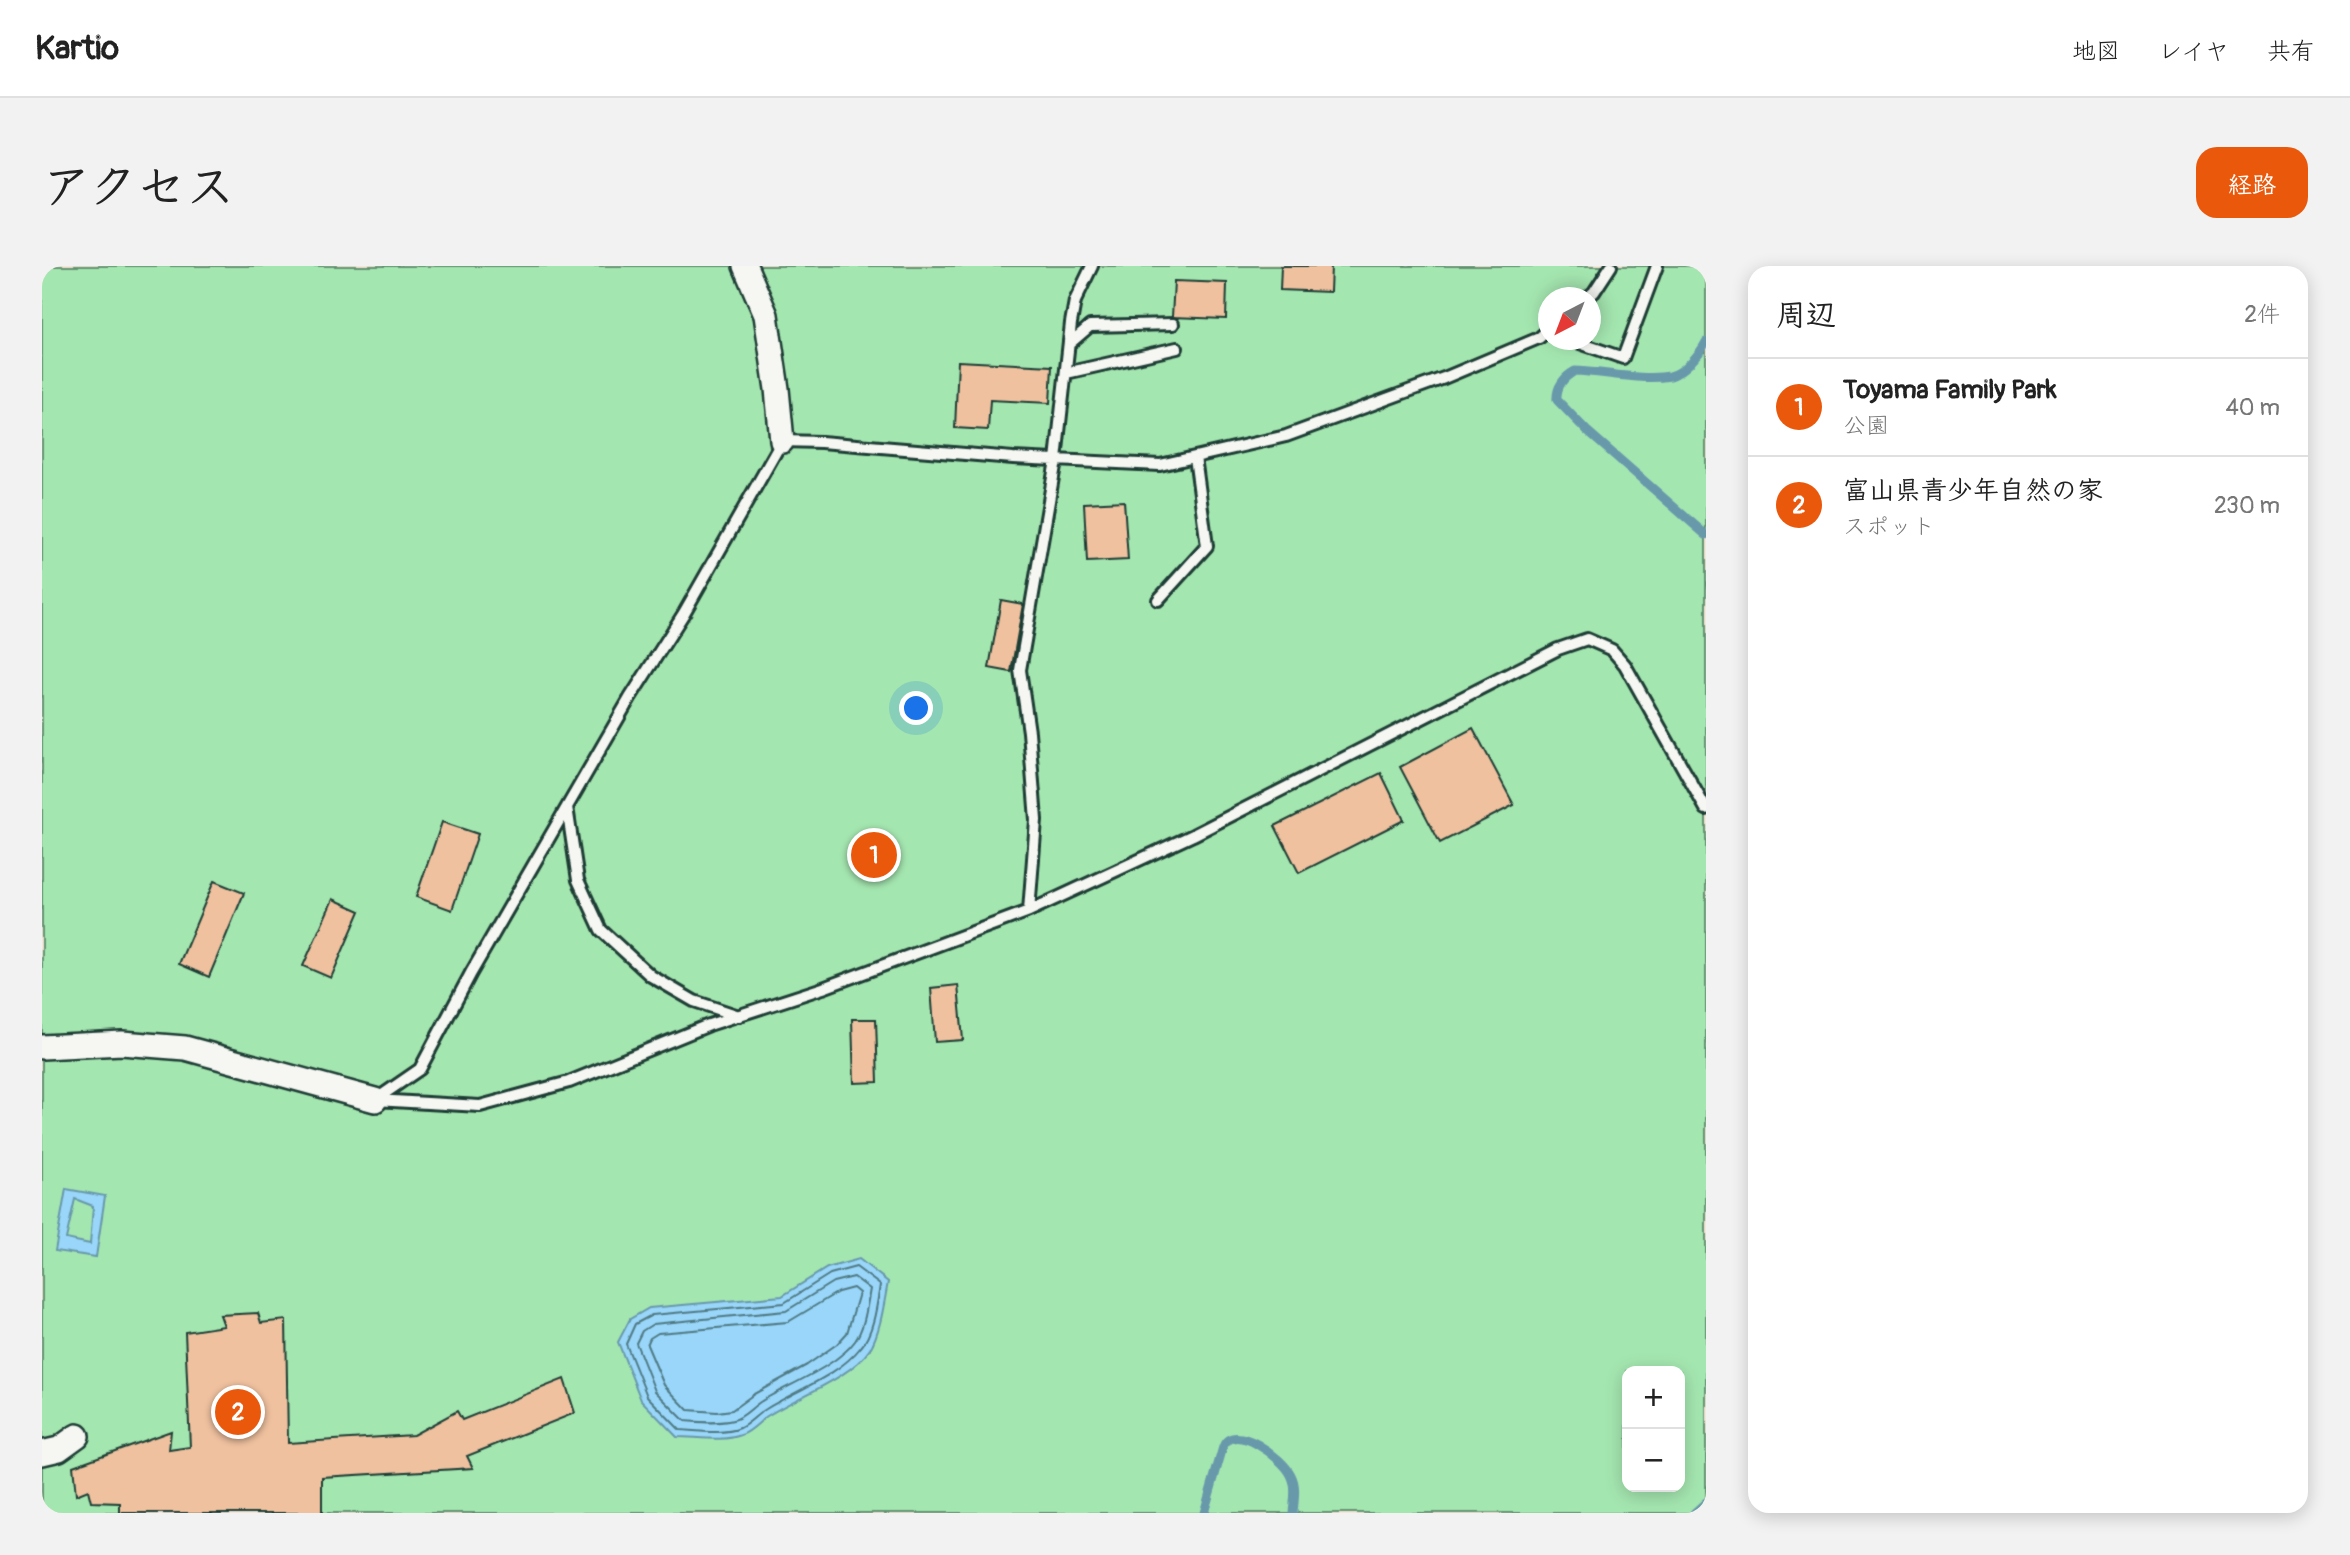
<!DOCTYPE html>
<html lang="ja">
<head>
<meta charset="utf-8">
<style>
  body { margin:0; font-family:Pangolin,"Klee One",sans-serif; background:#f2f2f2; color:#222 }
  .controls { position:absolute; right:21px; bottom:21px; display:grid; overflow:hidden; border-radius:14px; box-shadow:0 4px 18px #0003 }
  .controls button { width:63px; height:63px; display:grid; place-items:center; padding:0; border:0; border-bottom:2px solid #e0e0e0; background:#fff; color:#222; font:35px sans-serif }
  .compass { position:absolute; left:1496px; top:21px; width:63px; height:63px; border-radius:50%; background:#fff; box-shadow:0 4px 18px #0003; rotate:222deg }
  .you { position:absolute; left:875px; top:443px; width:24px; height:24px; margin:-18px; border:5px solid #fff; border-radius:50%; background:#1a73e8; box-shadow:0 0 0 10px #1a73e833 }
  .badge { display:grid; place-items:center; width:46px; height:46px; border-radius:50%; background:#ea580c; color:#fff; font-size:23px; font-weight:700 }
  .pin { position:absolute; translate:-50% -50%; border:4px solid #fff; box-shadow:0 2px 7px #0006 }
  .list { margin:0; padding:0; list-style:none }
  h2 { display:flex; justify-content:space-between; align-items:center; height:91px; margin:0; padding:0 28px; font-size:30px }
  h2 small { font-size:23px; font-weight:400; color:#767676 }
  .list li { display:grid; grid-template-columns:46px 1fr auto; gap:21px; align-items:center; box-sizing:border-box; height:98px; padding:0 28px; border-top:2px solid #e0e0e0 }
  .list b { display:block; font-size:26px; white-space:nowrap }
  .list p { margin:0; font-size:23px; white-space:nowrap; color:#767676 }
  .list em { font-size:23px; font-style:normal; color:#767676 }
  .map { position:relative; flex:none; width:1664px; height:1247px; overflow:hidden; border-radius:21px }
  header { display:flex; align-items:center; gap:42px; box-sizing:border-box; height:98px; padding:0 35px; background:#fff; border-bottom:2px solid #e0e0e0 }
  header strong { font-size:33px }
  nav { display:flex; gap:38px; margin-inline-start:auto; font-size:24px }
  .intro { display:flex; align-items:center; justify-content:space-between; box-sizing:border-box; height:168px; padding:0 42px }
  h1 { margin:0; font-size:49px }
  .button { padding:18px 32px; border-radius:21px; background:#ea580c; color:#fff; font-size:24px; font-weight:700 }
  main { display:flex; gap:42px; padding:0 42px }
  aside { flex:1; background:#fff; border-radius:21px; box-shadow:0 4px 18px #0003 }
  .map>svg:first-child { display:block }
  .green { fill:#a4e6b0; stroke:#629272; stroke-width:2; fill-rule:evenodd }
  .water { fill:#99d6fa; stroke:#6899ab; stroke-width:2; fill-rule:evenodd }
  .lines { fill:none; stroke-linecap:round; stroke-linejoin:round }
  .shore { stroke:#507a83; stroke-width:2 }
  .stream { stroke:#6899ab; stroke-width:9 }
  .building { fill:#efc19f; stroke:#1f3d34; stroke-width:2 }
  .lane-casing { stroke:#1f3d34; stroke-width:16 }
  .street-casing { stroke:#1f3d34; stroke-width:28 }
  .lane { stroke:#f6f6f2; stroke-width:10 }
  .street { stroke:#f6f6f2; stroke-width:23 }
</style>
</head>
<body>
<header>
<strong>Kartio</strong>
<nav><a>地図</a><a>レイヤ</a><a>共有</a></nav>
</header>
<div class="intro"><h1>アクセス</h1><a class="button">経路</a></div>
<main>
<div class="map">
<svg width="1664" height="1247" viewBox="0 0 1664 1247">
  <rect width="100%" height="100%" fill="#f4e6d9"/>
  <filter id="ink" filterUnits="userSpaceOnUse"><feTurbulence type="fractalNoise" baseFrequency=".0143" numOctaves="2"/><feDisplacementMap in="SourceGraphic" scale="14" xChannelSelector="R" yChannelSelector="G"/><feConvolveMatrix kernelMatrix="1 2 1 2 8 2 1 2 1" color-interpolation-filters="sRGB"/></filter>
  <g filter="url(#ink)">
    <path class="green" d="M0,0H1664V1247H0ZM1506,32H1548V74H1506ZM1585,1105H1638V1221H1585Z"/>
    <path class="water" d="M24,923L63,930L54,991L13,985ZM33,933L51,940L48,978L24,973Z
      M817,993L846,1016C842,1037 839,1064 828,1083C809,1112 754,1131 725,1150C717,1156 709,1166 699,1169C681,1176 655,1171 635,1171L599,1134L576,1076L588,1053L607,1042L740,1030L785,1002Z"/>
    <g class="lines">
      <path class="shore" d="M814,1001L838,1019C835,1038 832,1066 819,1081C796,1110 755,1124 724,1143C715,1148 707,1158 698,1162C682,1169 655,1165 638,1164L605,1130L584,1078L593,1058L610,1049L742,1037L788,1008Z
        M812,1011L828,1023C825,1039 823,1061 813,1075C794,1101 745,1119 718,1136C709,1142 701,1152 691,1154C676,1158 658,1156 643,1155L613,1125L594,1077L600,1065L611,1058L744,1045L791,1016Z
        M811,1022L817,1027L805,1067L795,1078L765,1099L712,1128L690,1144L675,1146L646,1144L622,1119L605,1079L608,1072L616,1067L746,1056L796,1026Z"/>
      <path class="stream" d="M1664,76C1658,88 1641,107 1628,110C1600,115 1562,106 1533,105C1522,111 1514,121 1515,134L1545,165L1664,269
        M1162,1247L1181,1181C1191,1154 1241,1192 1249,1209C1255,1220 1252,1235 1251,1247
        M1652,1247L1664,1236"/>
    </g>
    <path class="building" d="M1239,0H1289L1288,26L1238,24Z
      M1132,15L1185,17L1184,53L1130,51Z
      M916,95L1010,100L1008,137L948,134L946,164L913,162Z
      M1082,235L1086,294L1045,296L1042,237Z
      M959,334L981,338L969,406L947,402Z
      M1431,462L1472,539L1398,577L1358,501Z
      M1339,507L1362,554L1257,607L1233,560Z
      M400,556L436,568L410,644L374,631Z
      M172,615L202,627L167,711L137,698Z
      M291,633L318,645L289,712L261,700Z
      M916,719L921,774L893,776L889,722Z
      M810,753H834L836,816L812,817Z
      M216,1047L219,1057L244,1054L246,1177L371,1169L415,1145L420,1154L522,1113L533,1147L425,1190L431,1202L280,1211V1247H78V1237L49,1236L46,1224L34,1229L31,1200L129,1165L127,1184L148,1181L143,1066L182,1060L178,1049Z"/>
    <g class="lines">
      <g class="lane-casing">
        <path id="lane" d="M1545,32L1552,26L1569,0
          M1529,74L1581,92L1615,0
          M1027,78L1048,60L1131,58
          M1024,107L1135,82
          M1116,334L1165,280L1153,191
          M525,541L536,614L559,664L609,710L652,735L697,750
          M987,645L994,554L987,466L978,404L1014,194L1029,57L1033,35L1050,0
          M333,834L378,803L429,707L588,432L642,347L740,175L779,176L971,192L1118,199L1244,170L1402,112L1497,72L1506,64
          M333,834L438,840L527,816L667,759L781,722L987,645L1151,569L1516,383L1545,373L1570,384L1583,399L1664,543"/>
      </g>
      <g class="street-casing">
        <path id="street" d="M703,0L724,49L735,123L740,175
          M0,781L80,777L143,782L333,834
          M0,1187L17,1183L35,1170"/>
      </g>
      <use href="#lane" class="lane"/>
      <use href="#street" class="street"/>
    </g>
  </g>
</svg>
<div class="controls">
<button>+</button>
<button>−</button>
</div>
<svg class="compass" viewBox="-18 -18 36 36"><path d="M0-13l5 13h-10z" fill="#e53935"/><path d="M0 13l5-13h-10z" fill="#767676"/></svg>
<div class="you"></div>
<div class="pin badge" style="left:832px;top:589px">1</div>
<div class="pin badge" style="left:196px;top:1146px">2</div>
</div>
<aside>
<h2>周辺<small>2件</small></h2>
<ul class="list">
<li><span class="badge">1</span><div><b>Toyama Family Park</b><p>公園</p></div><em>40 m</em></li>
<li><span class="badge">2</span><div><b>富山県青少年自然の家</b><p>スポット</p></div><em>230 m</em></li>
</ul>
</aside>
</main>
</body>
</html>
